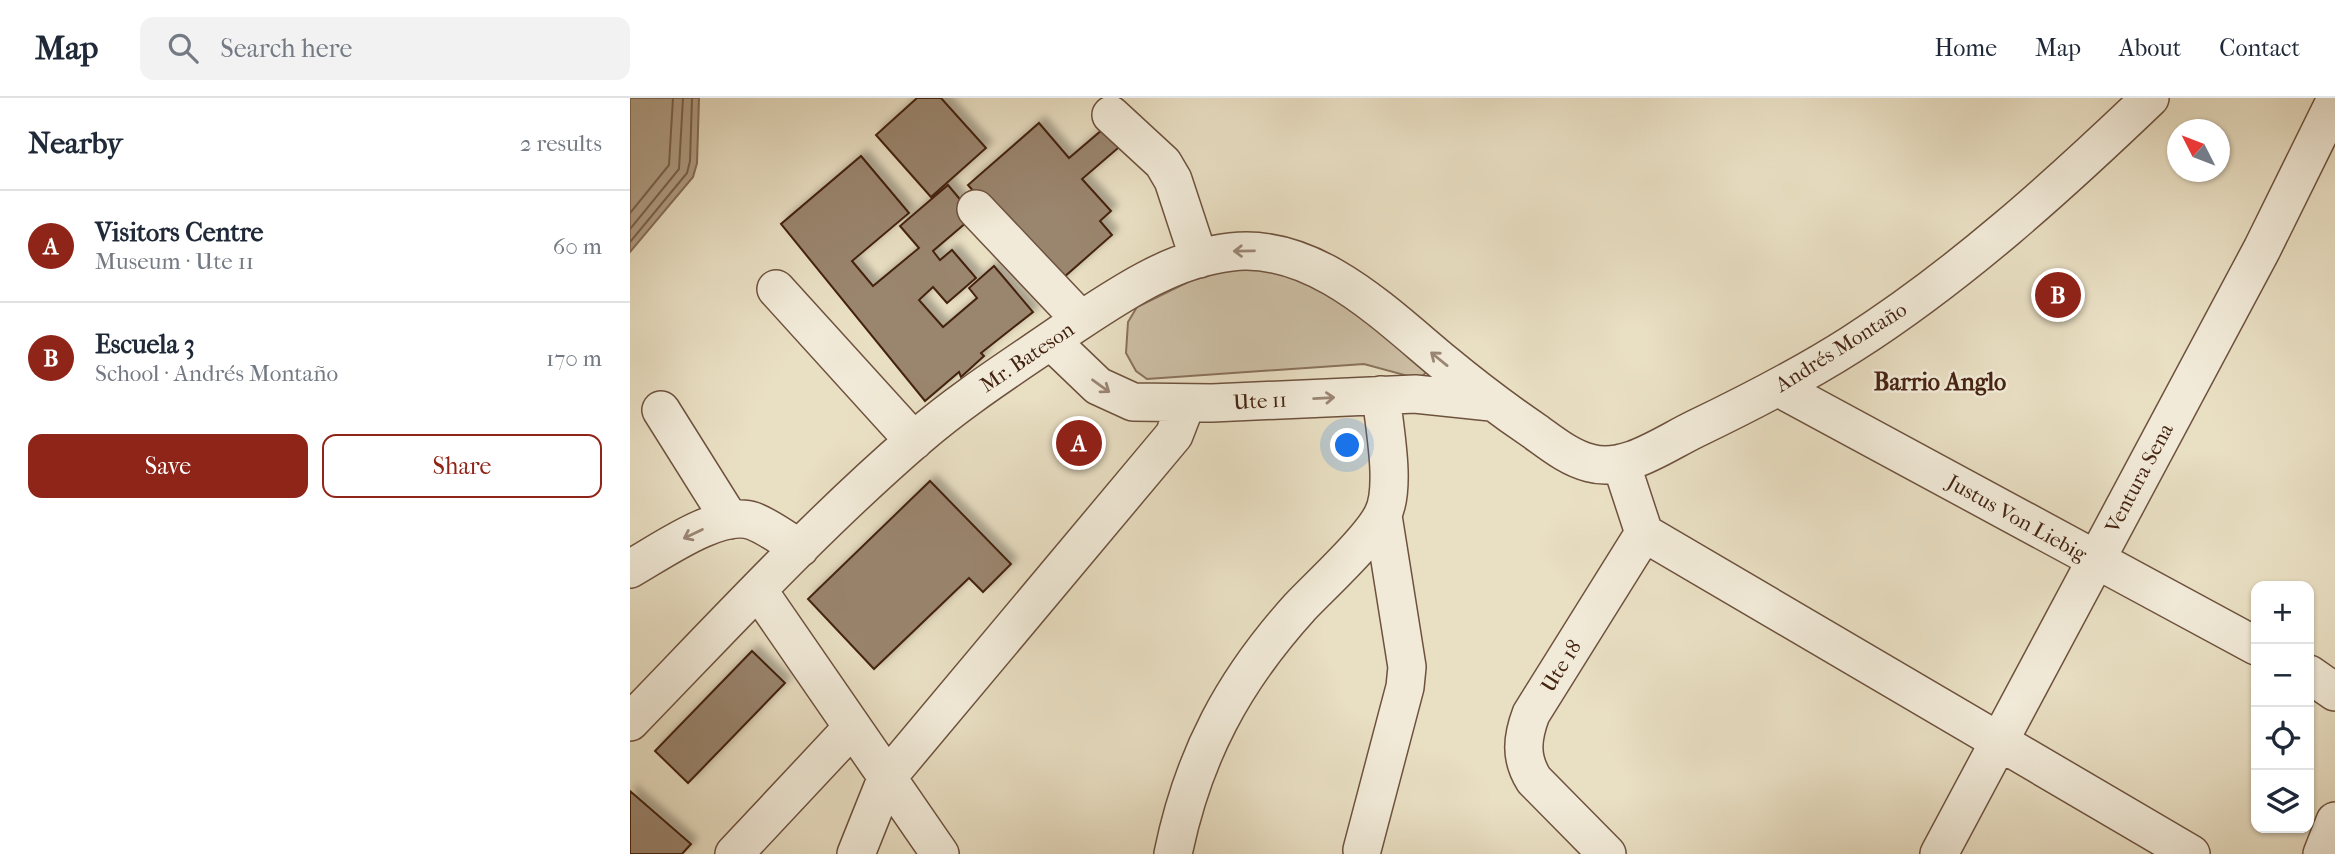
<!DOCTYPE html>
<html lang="en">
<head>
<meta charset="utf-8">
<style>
  body { margin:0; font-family:"IM FELL French Canon",serif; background:#f2f2f3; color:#1f2937 }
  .controls { position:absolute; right:21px; bottom:21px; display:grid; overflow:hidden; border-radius:14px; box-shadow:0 2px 5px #0004 }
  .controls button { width:63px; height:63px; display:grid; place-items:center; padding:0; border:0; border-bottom:2px solid #e0e1e3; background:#fff; color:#1f2937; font:35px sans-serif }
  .compass { position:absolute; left:1537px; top:21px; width:63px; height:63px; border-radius:50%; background:#fff; box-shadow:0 2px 5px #0004; rotate:312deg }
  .you { position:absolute; left:718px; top:348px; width:24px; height:24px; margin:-18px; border:5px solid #fff; border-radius:50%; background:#1a73e8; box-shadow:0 0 0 10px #1a73e833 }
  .badge { display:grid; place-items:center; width:46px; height:46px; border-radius:50%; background:#8f2418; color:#fff; font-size:23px; font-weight:700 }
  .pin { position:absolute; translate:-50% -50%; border:4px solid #fff; box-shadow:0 2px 7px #0006 }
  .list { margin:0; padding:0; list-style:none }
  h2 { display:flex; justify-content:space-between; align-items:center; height:91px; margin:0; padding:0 28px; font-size:30px }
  h2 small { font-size:23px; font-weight:400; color:#747a83 }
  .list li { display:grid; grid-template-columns:46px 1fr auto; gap:21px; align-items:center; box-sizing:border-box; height:112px; padding:0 28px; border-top:2px solid #e0e1e3 }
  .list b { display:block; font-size:26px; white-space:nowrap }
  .list p { margin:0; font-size:23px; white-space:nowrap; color:#747a83 }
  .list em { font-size:23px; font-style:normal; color:#747a83 }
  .actions { display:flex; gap:14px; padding:21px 28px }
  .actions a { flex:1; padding:16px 0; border:2px solid #8f2418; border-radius:14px; text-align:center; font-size:24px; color:#8f2418 }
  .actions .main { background:#8f2418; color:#fff }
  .icon { flex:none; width:38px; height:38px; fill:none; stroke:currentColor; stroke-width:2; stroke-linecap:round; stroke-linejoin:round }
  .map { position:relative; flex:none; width:1705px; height:756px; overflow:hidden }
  header { display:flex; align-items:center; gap:42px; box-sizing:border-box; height:98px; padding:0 35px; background:#fff; border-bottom:2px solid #e0e1e3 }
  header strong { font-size:33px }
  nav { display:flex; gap:38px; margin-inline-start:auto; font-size:24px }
  .search { width:490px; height:63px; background:#f2f2f3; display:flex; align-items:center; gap:18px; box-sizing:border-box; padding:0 24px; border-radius:14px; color:#747a83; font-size:26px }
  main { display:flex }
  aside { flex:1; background:#fff }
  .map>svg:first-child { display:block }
  .green { fill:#cdbfa5; stroke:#89715b; stroke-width:2 }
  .water { fill:#b19f86; stroke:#866d57; stroke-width:2 }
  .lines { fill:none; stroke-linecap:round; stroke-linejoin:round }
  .shore { stroke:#7b614c; stroke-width:2 }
  .building { fill:#9a856e; stroke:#452311; stroke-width:2; filter:url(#shadow) }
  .minor-casing { stroke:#6e523e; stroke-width:40 }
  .minor { stroke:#f1ead8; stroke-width:37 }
  .oneway { stroke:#9b8674 }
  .labels { text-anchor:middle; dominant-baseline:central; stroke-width:5; stroke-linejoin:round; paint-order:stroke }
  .street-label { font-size:21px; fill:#452311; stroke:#f1ead8 }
  .quarter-label { font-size:24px; font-weight:bold; fill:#452311; stroke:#f1ead8 }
</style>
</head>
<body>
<header>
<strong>Map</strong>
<div class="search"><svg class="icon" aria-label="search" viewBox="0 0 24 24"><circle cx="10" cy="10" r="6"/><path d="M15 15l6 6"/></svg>Search here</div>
<nav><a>Home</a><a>Map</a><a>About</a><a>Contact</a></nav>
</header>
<main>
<aside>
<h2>Nearby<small>2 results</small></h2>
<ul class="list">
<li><span class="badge">A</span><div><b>Visitors Centre</b><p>Museum · Ute 11</p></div><em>60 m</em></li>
<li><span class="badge">B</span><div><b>Escuela 3</b><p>School · Andrés Montaño</p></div><em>170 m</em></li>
</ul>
<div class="actions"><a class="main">Save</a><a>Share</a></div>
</aside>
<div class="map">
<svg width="1705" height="756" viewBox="0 0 1705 756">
  <defs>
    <filter id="shadow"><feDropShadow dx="6" dy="-6" stdDeviation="3.5" flood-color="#0004"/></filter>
  </defs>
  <rect width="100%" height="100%" fill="#e9dfc3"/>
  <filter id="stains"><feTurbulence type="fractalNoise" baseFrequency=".00286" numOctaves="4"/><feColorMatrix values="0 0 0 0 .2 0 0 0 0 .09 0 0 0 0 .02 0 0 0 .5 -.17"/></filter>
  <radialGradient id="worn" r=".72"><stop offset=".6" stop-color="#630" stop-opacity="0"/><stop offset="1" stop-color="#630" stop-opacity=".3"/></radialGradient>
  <path class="green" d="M633,171L676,180L789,259L800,271L789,281L734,266L517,281L506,273L496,255L498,224L507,209L560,183L597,172Z"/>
  <path class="water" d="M0,0H69L67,65L63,79L0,154Z"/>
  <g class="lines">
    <path class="shore" d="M0,115L39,67L43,0
      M0,131L49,71L53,0
      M0,144L57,75L60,63L62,0"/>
  </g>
  <path class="building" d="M287,0H311L356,50L301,99L246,37Z
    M409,25L439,60L479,26L495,44L452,81L481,113L470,123L482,137L425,187L338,87Z
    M231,58L279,115L222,163L243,188L289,150L270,128L318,87L344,118L303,153L310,162L322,152L346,180L317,205L303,189L289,202L313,229L347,200L339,190L364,168L403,214L351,255L354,258L331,279L329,274L295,303L151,126Z
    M300,383L381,466L353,494L339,480L244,571L178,501Z
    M122,553L155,585L58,685L25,653Z
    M0,693L61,746L52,756H0Z"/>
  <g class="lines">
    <g class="minor-casing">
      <path id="minor" d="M481,17L533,65L543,82L569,161
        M346,111L451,222
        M146,191L284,343
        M421,243L468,288L503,304L582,305L785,296L861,304
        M1149,290L1626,548
        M31,312L100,422
        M1014,435L1561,756
        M0,471C29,455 89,411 123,423C139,429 155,442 170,450
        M128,492L310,756
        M1679,576L1705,594
        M0,624C94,527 186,427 288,339C333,300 384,268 433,234C485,200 538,161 601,154C684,144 755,216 813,264C842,288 872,311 903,332C920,344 939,360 960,365C995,375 1034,346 1065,331C1119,305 1172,278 1222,246C1330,177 1428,88 1520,0
        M732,752L775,589L777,569L753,418
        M104,756L222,630
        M226,756L256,681L544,337L556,306
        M543,756C563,658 603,583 670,509C691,487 739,443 752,418C767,391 754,328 751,297
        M977,756L904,682C890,660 892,640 901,616L1014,435L991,365
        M1309,756L1632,151L1705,3
        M1692,756L1705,723"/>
    </g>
    <use href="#minor" class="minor"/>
  </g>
  <defs><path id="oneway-shaft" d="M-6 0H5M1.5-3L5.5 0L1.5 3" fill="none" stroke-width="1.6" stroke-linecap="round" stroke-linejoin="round" transform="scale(1.75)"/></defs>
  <g class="oneway">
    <use href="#oneway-shaft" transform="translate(614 153) rotate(179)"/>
    <use href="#oneway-shaft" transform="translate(809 261) rotate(-141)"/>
    <use href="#oneway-shaft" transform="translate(471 288) rotate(36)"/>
    <use href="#oneway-shaft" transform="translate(694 300) rotate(-3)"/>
    <use href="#oneway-shaft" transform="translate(63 436) rotate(154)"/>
  </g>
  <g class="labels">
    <g class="street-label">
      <text transform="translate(1211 249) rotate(-32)">Andrés Montaño</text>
      <text transform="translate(397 259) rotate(-34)">Mr. Bateson</text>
      <text transform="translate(630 303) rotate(-3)">Ute 11</text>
      <text transform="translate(1509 380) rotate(-62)">Ventura Sena</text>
      <text transform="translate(1387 420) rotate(29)">Justus Von Liebig</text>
      <text transform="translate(931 568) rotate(-58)">Ute 18</text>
    </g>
    <g class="quarter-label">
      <text x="1310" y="284">Barrio Anglo</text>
    </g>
  </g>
  <rect width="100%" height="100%" filter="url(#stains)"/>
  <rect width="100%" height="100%" fill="url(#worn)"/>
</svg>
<div class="controls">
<button>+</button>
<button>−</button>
<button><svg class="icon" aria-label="locate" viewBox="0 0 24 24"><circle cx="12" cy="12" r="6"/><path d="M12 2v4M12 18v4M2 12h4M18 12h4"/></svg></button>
<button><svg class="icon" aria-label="layers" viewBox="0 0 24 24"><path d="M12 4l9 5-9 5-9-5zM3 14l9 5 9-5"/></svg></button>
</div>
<svg class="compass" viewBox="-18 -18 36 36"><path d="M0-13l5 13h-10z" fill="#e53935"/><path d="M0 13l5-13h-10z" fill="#747a83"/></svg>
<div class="you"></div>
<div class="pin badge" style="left:449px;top:345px">A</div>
<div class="pin badge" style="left:1428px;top:197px">B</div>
</div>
</main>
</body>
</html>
